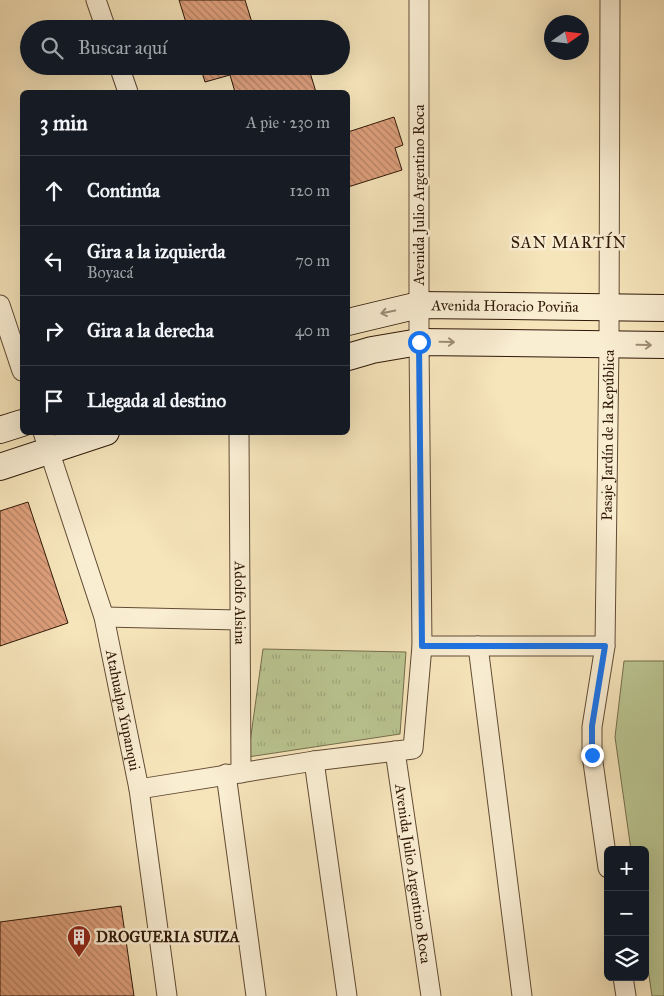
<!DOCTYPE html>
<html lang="es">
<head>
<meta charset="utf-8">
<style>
  body { margin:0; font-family:"IM FELL Great Primer",serif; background:#242831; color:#f1f3f6 }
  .controls { position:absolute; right:15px; bottom:15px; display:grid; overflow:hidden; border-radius:8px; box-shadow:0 5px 20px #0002 }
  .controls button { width:45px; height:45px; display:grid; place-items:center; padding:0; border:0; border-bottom:1px solid #363941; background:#171b24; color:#f1f3f6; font:25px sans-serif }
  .compass { position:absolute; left:544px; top:15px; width:45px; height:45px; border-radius:50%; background:#171b24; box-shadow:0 5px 20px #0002; rotate:76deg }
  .stop { position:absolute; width:15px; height:15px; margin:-11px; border:4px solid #1a73e8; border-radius:50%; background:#fff }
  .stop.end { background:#1a73e8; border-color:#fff; box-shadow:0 1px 5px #0008 }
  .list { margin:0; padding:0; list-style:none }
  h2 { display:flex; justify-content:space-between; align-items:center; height:65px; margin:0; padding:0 20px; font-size:21px }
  h2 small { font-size:16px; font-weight:400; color:#9ea1a6 }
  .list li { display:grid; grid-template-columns:32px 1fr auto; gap:15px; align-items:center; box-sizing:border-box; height:70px; padding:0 20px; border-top:1px solid #363941 }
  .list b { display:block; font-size:19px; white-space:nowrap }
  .list p { margin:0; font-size:16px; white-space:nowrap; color:#9ea1a6 }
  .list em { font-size:16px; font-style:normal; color:#9ea1a6 }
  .icon { flex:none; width:28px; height:28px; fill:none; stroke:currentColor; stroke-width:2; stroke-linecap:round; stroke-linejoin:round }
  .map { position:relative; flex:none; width:664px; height:996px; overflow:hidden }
  .search { position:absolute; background:#171b24; box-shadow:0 5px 20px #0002; left:20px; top:20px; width:330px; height:55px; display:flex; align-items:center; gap:12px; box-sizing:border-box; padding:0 18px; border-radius:28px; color:#9ea1a6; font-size:19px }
  .panel { position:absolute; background:#171b24; box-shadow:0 5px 20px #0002; left:20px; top:90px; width:330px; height:345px; border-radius:8px }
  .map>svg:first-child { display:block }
  .green { fill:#bac591; stroke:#746e4c }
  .park { fill:url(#park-tufts); stroke:#746e4c }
  .building { fill:url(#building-back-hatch); stroke:#2f1808 }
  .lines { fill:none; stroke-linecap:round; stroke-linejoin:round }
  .street-casing { stroke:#614b34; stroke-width:21 }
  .secondary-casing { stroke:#2f1808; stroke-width:28 }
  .street { stroke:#f9edd2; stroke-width:19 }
  .secondary { stroke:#f9edd2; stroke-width:26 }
  .oneway { stroke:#9e8d77 }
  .route { stroke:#1a73e8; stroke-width:6 }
  .labels { text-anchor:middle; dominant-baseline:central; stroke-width:5; stroke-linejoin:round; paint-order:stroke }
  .street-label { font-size:15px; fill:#2f1808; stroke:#f9edd2 }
  .poi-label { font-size:15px; font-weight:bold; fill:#2f1808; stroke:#f9edd2; text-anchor:start }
  .neighbourhood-label { font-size:16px; letter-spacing:1px; fill:#2f1808; stroke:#f9edd2 }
</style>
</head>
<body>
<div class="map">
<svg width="664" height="996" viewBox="0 0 664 996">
  <defs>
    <pattern id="park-tufts" width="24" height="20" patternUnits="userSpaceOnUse" patternTransform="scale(1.25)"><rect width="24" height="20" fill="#bac591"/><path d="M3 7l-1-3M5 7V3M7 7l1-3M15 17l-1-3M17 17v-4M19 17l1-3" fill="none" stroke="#a0a87c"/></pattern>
    <pattern id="building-back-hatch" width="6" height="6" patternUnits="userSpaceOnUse" patternTransform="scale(1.25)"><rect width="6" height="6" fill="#dea07c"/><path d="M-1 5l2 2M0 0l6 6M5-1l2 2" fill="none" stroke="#b48164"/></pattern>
  </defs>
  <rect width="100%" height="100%" fill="#f6e4ba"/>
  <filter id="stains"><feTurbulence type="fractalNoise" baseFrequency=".004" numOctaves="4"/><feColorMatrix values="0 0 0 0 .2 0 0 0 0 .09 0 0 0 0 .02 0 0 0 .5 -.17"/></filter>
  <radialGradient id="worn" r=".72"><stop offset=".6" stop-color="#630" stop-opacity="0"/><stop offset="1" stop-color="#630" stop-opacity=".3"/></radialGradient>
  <path class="green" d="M624,661H664V996H652L645,948V850H631L615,737Z"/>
  <path class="park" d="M263,649L406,652L400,734L248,757Z"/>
  <path class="building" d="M179,0H245L254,29H188Z
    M200,66H266L269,74L293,66H308L316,92H235L230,75L205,82Z
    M394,117L403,145L395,148L402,170L348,187V132Z
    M28,502L68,623L0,646V511Z
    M121,906L134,996H0V922Z"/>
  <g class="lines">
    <g class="street-casing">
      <g id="street">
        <path d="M96,0L106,29"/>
        <path d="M119,66L128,92"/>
        <path d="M0,305L22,371"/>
        <path id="s1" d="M43,432L104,617L139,789L167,996"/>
        <path id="s2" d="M239,432L241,773"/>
        <path d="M104,617L239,620"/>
        <path d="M422,646H605"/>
        <path d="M478,646L522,996"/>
        <path id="s3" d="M395,751L431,996"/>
        <path d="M314,761L347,996"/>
        <path d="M226,774L256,996"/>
        <path d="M139,789L314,761L413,749L422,646L419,342V0"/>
        <path id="s4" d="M608,868L592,755V727L605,646L609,345L610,0"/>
        <path d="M623,977L626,996"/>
      </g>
    </g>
    <g class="secondary-casing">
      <g id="secondary">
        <path id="s5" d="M348,322L419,305L664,308"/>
        <path d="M348,357L372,350L419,342L664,345"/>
        <path d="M0,430L22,423"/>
        <path d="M0,467L106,432"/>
      </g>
    </g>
    <use href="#street" class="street"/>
    <use href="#secondary" class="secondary"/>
  </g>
  <defs><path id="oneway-shaft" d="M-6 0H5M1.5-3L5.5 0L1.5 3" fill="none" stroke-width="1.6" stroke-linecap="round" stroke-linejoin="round" transform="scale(1.25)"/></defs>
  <g class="oneway">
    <use href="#oneway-shaft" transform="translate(388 312) rotate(168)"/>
    <use href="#oneway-shaft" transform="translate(447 342) rotate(1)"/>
    <use href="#oneway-shaft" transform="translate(644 345) rotate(1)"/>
  </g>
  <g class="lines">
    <path class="route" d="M419,342L422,646H605L592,726V755"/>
  </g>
  <defs>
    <g id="building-pin" transform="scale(1.25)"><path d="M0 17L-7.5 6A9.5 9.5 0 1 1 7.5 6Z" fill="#8f2418" stroke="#f9edd2"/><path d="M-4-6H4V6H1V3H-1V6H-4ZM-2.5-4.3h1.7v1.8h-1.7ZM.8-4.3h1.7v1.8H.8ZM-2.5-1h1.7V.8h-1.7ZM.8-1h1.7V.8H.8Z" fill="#fff"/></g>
  </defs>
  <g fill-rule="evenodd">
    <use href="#building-pin" x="79" y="937"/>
  </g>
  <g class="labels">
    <g class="street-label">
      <text transform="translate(419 195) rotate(-90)">Avenida Julio Argentino Roca</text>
      <text stroke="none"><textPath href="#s5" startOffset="159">Avenida Horacio Poviña</textPath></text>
      <text stroke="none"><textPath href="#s4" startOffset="435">Pasaje Jardín de la República</textPath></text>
      <text stroke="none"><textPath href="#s2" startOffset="171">Adolfo Alsina</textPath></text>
      <text stroke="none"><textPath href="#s1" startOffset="290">Atahualpa Yupanqui</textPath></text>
      <text stroke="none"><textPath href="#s3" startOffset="124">Avenida Julio Argentino Roca</textPath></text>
    </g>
    <g class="poi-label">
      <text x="96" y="937">DROGUERIA SUIZA</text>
    </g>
    <g class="neighbourhood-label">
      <text x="569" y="242">SAN MARTÍN</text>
    </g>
  </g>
  <rect width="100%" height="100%" filter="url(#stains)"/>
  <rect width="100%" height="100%" fill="url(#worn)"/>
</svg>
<div class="controls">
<button>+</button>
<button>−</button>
<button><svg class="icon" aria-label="layers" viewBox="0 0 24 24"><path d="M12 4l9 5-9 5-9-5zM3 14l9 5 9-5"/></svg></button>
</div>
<svg class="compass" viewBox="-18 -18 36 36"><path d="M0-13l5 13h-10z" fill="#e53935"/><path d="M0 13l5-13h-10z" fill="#9ea1a6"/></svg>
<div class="stop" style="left:419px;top:342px"></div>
<div class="stop end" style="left:592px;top:755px"></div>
<div class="search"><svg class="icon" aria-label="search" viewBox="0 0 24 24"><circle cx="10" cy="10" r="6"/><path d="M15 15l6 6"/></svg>Buscar aquí</div>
<section class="panel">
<h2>3 min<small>A pie · 230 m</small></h2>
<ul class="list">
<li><svg class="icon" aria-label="ahead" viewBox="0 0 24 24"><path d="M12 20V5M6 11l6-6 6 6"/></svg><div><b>Continúa</b></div><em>120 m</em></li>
<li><svg class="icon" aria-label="left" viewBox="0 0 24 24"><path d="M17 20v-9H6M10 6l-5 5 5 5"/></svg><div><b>Gira a la izquierda</b><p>Boyacá</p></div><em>70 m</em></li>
<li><svg class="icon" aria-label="right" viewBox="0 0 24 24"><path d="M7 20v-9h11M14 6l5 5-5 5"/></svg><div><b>Gira a la derecha</b></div><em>40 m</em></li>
<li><svg class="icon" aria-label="arrive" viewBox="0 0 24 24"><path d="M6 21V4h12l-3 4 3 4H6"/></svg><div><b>Llegada al destino</b></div></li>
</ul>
</section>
</div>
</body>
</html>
